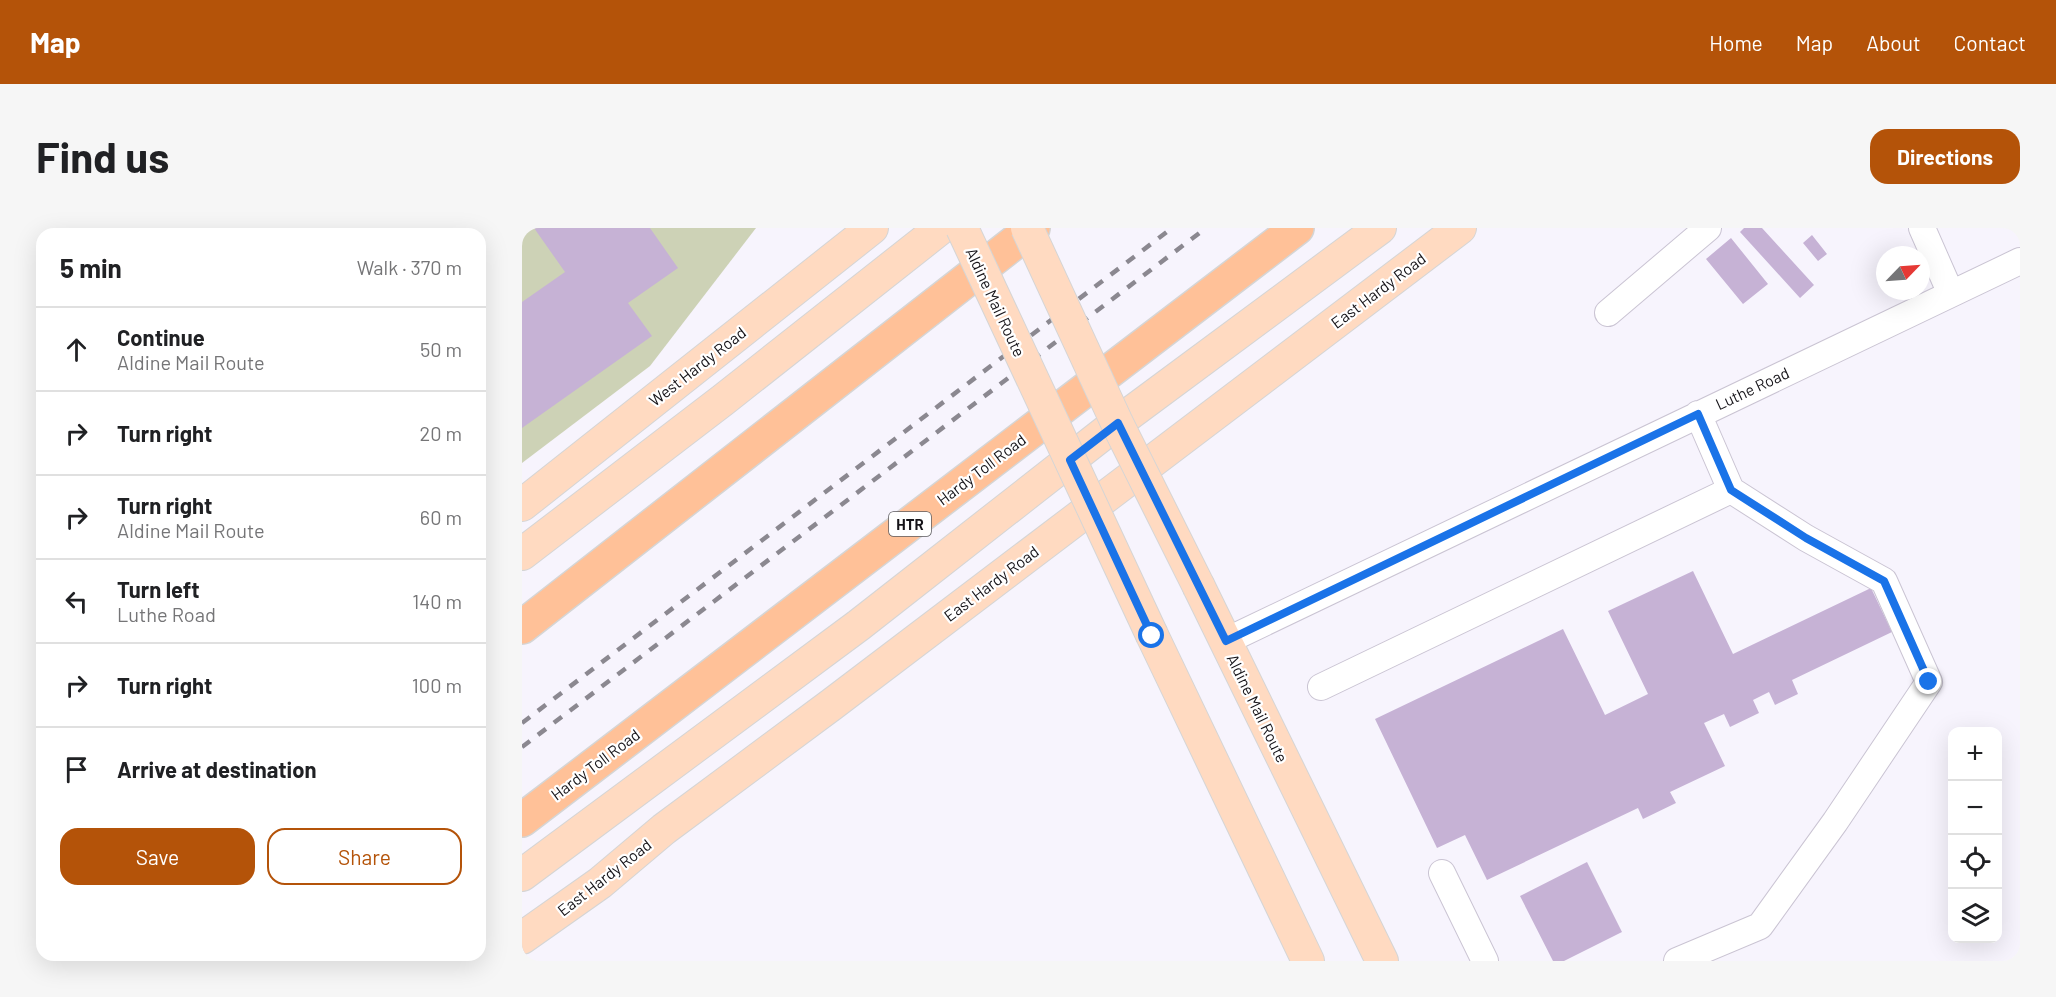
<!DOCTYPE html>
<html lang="en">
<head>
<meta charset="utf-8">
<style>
  body { margin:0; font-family:Barlow,sans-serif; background:#f6f6f6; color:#202124 }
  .controls { position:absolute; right:18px; bottom:18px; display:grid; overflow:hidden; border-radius:12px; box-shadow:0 6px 24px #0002 }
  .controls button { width:54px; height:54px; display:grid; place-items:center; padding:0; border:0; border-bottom:2px solid #e0e0e0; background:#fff; color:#202124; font:30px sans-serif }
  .compass { position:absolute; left:1354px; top:18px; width:54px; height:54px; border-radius:50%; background:#fff; box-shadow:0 6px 24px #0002; rotate:65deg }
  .stop { position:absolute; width:18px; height:18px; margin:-14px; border:4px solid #1a73e8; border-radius:50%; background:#fff }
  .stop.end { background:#1a73e8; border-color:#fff; box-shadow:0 2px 6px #0008 }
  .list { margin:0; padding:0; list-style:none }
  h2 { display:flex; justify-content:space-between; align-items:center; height:78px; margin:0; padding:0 24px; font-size:26px }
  h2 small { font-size:20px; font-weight:400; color:#757577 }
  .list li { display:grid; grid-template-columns:39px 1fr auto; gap:18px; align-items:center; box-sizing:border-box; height:84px; padding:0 24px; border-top:2px solid #e0e0e0 }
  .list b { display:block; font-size:22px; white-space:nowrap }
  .list p { margin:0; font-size:20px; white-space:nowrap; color:#757577 }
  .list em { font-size:20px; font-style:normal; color:#757577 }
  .actions { display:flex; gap:12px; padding:18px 24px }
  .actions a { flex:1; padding:14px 0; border:2px solid #b45309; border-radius:18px; text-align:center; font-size:21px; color:#b45309 }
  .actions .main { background:#b45309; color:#fff }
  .icon { flex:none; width:33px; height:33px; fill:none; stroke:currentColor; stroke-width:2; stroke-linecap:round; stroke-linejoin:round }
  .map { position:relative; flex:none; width:1498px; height:733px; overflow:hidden; border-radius:18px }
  header { display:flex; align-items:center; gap:36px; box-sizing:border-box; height:84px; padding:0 30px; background:#b45309; color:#fff }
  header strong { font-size:28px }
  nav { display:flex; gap:33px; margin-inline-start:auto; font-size:21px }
  .intro { display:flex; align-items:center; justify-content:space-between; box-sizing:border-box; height:144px; padding:0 36px }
  h1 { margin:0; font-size:42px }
  .button { padding:15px 27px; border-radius:18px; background:#b45309; color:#fff; font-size:21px; font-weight:700 }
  main { display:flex; gap:36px; padding:0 36px }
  aside { flex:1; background:#fff; border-radius:18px; box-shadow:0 6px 24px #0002 }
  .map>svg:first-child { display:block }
  .green { fill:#cdd2b6 }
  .building { fill:#c6b2d5 }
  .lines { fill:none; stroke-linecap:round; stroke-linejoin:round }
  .minor-casing { stroke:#cac4d3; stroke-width:28 }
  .major-casing { stroke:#d5d5d5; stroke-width:34 }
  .highway-casing { stroke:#d5d5d5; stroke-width:36 }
  .minor { stroke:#fff; stroke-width:26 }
  .major { stroke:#ffdac1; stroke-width:32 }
  .highway { stroke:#ffc198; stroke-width:33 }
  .rail { stroke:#8b8890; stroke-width:4.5; stroke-dasharray:10 10; stroke-linecap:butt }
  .major-bridge-casing { stroke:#d5d5d5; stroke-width:34; stroke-linecap:butt }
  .major-bridge { stroke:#ffdac1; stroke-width:32 }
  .route { stroke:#1a73e8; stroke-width:8 }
  .labels { text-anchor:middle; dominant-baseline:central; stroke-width:4.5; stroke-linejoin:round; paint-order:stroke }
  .shield { fill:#fff; stroke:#5b5a5d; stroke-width:1.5 }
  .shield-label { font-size:15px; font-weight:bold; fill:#151318 }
  .street-label { font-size:16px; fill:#151318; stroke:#fff }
</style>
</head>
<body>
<header>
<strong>Map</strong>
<nav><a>Home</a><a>Map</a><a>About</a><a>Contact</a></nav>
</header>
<div class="intro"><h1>Find us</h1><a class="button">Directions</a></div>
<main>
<aside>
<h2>5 min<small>Walk · 370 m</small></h2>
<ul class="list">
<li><svg class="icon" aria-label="ahead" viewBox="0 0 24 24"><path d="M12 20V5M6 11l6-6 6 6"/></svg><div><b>Continue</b><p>Aldine Mail Route</p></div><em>50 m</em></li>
<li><svg class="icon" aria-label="right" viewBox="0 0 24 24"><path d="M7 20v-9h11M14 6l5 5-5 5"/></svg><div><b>Turn right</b></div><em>20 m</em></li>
<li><svg class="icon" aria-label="right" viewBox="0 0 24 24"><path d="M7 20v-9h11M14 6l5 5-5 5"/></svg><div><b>Turn right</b><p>Aldine Mail Route</p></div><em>60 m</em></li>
<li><svg class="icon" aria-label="left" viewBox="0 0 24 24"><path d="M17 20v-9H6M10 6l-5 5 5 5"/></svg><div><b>Turn left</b><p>Luthe Road</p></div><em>140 m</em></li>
<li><svg class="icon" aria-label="right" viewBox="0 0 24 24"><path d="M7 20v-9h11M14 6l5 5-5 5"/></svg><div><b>Turn right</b></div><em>100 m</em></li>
<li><svg class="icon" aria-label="arrive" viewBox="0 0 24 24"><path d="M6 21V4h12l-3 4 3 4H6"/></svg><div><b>Arrive at destination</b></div></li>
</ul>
<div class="actions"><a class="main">Save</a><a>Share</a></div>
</aside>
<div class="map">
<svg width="1498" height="733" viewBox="0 0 1498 733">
  <rect width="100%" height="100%" fill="#f7f4fd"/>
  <path class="green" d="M0,0H234L128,138L0,235Z"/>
  <path class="building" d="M12,0H128L156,40L106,75L130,108L0,200V74L43,44Z
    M1222,0H1240L1292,57L1278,70L1218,4Z
    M1290,7L1305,26L1296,33L1281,15Z
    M1209,10L1246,56L1221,76L1184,31Z
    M1171,343L1211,426L1349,360L1370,404L1270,452L1276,466L1253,477L1247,464L1231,472L1237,485L1208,499L1202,486L1182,495L1203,538L1148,564L1154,575L1121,591L1116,580L965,652L943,607L915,620L853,491L1041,401L1083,487L1126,466L1086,383Z
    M1065,634L1100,704L1042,733H1031L998,668Z"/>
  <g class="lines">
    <g class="minor-casing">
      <path id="minor" d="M1400,0L1429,66
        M1086,85L1186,0
        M704,413L1498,33
        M799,459L1209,262L1176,186
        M920,645L963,733
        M1155,733L1238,698L1313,594L1407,454L1362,353L1284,310L1209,262"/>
    </g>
    <g class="major-casing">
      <path id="major" d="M0,277L350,0
        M0,326L201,172L419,0
        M677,359L860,733
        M630,407L786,733
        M0,647L337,397L595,195L858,0
        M0,710L78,655L142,601L309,477L938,0"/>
    </g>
    <g class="highway-casing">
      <path id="highway" d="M0,399L511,0
        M0,592L775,0"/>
    </g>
    <use href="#minor" class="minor"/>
    <use href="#major" class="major"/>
    <use href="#highway" class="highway"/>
    <path class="rail" d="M0,495L650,0
      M0,519L684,0"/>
    <g class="major-bridge-casing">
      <path id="major-bridge" d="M440,0L630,407
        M505,0L595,195L677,359"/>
    </g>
    <use href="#major-bridge" class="major-bridge"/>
  </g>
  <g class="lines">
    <path class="route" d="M630,408L548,232L596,195L704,413L1176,186L1209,262L1284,310L1362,353L1407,454"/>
  </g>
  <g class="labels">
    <rect class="shield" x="367" y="284" width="42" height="24" rx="4.5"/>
    <g class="shield-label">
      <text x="388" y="296">HTR</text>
    </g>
    <g class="street-label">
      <text transform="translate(856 62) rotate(-37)">East Hardy Road</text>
      <text transform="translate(474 74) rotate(65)">Aldine Mail Route</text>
      <text transform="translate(175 138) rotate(-38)">West Hardy Road</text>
      <text transform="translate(1230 160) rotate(-25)">Luthe Road</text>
      <text transform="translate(459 241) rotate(-37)">Hardy Toll Road</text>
      <text transform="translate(469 355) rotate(-37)">East Hardy Road</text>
      <text transform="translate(736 480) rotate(64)">Aldine Mail Route</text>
      <text transform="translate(73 536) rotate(-37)">Hardy Toll Road</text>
      <text transform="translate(82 649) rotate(-38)">East Hardy Road</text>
    </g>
  </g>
</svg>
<div class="controls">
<button>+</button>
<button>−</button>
<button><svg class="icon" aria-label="locate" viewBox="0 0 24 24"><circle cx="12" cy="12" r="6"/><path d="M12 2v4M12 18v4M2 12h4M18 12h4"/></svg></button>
<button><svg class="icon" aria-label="layers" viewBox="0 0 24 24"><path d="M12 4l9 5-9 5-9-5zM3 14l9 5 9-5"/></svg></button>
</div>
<svg class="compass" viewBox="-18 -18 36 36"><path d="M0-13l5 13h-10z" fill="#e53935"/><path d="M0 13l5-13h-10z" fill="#757577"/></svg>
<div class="stop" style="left:630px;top:408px"></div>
<div class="stop end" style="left:1407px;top:454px"></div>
</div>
</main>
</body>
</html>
